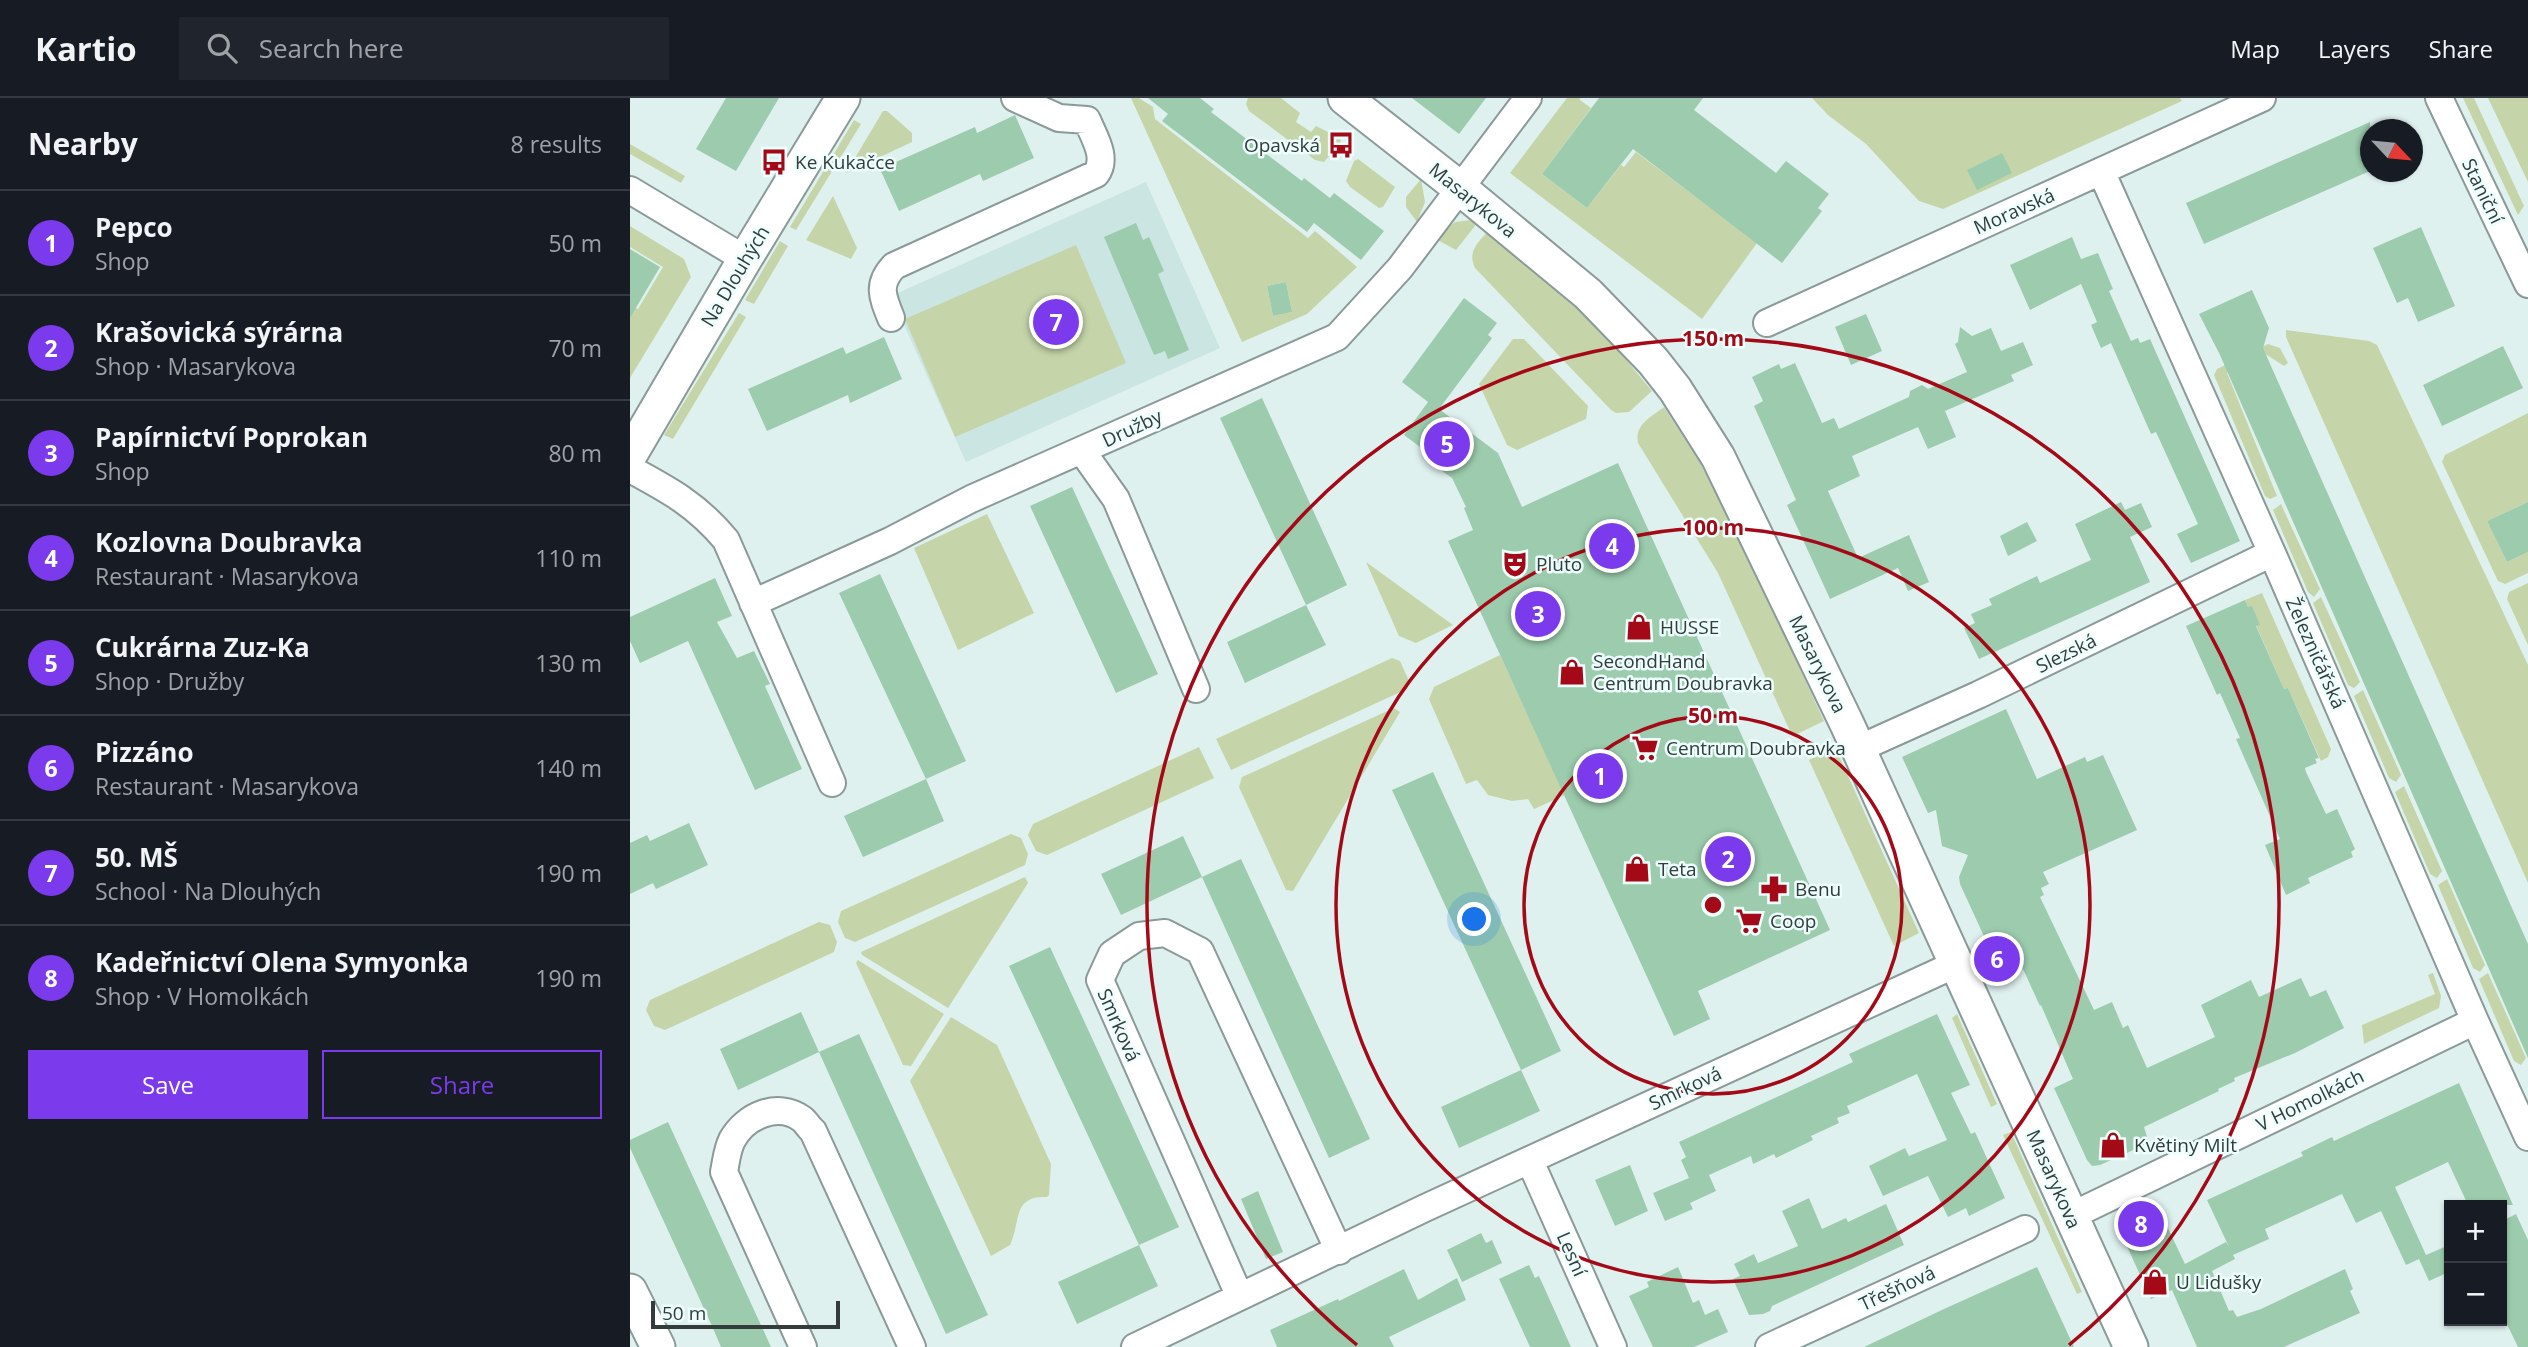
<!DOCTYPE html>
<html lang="en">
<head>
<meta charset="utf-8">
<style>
  body { margin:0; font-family:"Open Sans",sans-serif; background:#20242c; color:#f1f3f6 }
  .controls { position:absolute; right:21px; bottom:21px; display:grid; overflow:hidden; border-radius:0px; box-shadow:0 2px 5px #0004 }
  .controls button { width:63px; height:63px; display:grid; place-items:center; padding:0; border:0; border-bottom:2px solid #363941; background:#171b24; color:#f1f3f6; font:35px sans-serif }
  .compass { position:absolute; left:1730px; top:21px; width:63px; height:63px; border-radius:50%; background:#171b24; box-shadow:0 2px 5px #0004; rotate:116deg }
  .scale { position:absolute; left:21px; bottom:18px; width:189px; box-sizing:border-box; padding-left:7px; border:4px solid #343b3b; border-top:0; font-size:19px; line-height:24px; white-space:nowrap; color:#343b3b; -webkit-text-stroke:5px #ecfffd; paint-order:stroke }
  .you { position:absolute; left:845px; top:822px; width:24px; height:24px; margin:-18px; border:5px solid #fff; border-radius:50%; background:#1a73e8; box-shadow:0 0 0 10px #1a73e833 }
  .badge { display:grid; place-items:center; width:46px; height:46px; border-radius:50%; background:#7c3aed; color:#fff; font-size:23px; font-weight:700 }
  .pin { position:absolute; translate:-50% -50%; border:4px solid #fff; box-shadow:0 2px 7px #0006 }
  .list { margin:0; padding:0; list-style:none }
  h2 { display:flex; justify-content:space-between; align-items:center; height:91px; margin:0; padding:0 28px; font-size:30px }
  h2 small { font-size:23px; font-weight:400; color:#9ea1a6 }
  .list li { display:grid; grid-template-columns:46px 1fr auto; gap:21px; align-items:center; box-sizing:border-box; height:105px; padding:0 28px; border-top:2px solid #363941 }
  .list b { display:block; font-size:26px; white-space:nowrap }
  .list p { margin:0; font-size:23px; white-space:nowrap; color:#9ea1a6 }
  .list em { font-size:23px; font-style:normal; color:#9ea1a6 }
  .actions { display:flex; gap:14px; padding:21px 28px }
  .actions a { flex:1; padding:16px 0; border:2px solid #7c3aed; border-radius:0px; text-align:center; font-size:24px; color:#7c3aed }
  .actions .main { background:#7c3aed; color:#fff }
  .icon { flex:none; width:38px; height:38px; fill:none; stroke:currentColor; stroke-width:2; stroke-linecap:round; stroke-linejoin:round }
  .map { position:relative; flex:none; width:1898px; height:1249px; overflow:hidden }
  header { display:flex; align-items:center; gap:42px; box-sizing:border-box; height:98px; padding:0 35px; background:#171b24; border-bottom:2px solid #363941 }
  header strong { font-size:33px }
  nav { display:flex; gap:38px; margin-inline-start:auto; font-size:24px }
  .search { width:490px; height:63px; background:#20242c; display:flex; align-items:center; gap:18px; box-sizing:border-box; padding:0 24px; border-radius:0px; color:#9ea1a6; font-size:26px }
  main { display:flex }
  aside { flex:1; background:#171b24 }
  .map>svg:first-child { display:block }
  .built { fill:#cae5e2 }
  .green { fill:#c5d5a9; fill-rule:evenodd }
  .building { fill:#9cccad }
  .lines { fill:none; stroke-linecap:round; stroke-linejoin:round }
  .minor-casing { stroke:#899a98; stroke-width:30 }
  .tertiary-casing { stroke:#899a98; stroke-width:37 }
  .minor { stroke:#fff; stroke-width:26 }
  .tertiary { stroke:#fff; stroke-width:33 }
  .ring { fill:none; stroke:#a40918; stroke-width:3.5 }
  .labels { text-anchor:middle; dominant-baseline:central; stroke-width:5; stroke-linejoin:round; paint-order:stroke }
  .poi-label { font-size:19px; fill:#343b3b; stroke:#ecfffd; text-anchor:start }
  .street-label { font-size:19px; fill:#343b3b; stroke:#ecfffd }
  .centre { fill:#a40918; stroke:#ecfffd; stroke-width:3.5 }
  .ring-label { font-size:21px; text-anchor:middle; font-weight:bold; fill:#a40918; stroke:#ecfffd; stroke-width:5; stroke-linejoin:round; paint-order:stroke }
</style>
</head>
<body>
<header>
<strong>Kartio</strong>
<div class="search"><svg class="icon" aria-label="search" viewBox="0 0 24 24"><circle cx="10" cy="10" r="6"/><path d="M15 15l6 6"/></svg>Search here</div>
<nav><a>Map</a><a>Layers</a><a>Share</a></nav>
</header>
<main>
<aside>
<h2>Nearby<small>8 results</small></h2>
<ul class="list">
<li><span class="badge">1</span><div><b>Pepco</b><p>Shop</p></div><em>50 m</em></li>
<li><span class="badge">2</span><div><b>Krašovická sýrárna</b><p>Shop · Masarykova</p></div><em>70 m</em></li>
<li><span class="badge">3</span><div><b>Papírnictví Poprokan</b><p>Shop</p></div><em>80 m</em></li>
<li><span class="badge">4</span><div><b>Kozlovna Doubravka</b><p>Restaurant · Masarykova</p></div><em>110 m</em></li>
<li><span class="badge">5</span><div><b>Cukrárna Zuz-Ka</b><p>Shop · Družby</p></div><em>130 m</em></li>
<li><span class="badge">6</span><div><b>Pizzáno</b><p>Restaurant · Masarykova</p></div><em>140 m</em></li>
<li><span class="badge">7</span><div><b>50. MŠ</b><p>School · Na Dlouhých</p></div><em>190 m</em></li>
<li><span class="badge">8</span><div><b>Kadeřnictví Olena Symyonka</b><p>Shop · V Homolkách</p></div><em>190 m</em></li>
</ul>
<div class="actions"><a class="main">Save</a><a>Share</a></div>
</aside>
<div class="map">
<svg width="1898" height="1249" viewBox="0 0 1898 1249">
  <rect width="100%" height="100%" fill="#dff1ef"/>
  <path class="built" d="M516,84L590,250L336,364L261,198Z"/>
  <path class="green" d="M501,0H509L523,9L525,21L678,140L685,133L727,169L677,216L612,244ZM656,184L662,214L643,218L637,188Z
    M618,0H651L670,15L666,24L681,34L686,28L710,40L711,45L694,64L685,62L619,13L616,6Z
    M937,0H950V2L961,10L912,76L957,110L991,67L994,69L1006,54L1127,145L1072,221L880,75Z
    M1182,0H1550L1552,3L1313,111L1289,103L1236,46L1198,17Z
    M1833,0H1844L1894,108L1888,117Z
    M1858,0H1898V84Z
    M253,13H257L282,35V44L216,75Z
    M224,22L231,26L166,132L160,129Z
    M0,46L55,78L51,85L0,56Z
    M728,61L765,89L753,109L749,110L720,89L716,83L724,63Z
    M791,81L795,104L787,124L776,109V99Z
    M203,98L227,150L221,161L176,142Z
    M841,122L848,124L826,152L804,140L825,124Z
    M0,128L54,161L61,179L0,280V207L8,211L33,169L0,149Z
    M859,132L919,179L974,235L1022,293L999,314L986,315L981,312L845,170C837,153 848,145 859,132Z
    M150,143L158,148L124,206L115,202Z
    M446,147L496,265L325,339L275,221Z
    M109,215L116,219L43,341L34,337Z
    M1656,232L1739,243L1747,247L1898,567V785L1656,239Z
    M883,241H894L958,308L956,321L887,352L877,347L849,286Z
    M1638,246L1650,250L1658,265L1654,268L1637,257L1597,275L1647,398L1640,401L1635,398L1584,277L1587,271Z
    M1034,309L1070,365L1106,432L1194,623L1167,636L1160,633L1088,475L1008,345C1004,327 1021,319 1034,309Z
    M1898,315V404L1857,423L1877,464L1898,454V475L1875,486L1868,483L1812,364L1815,357Z
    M1651,406L1690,491L1684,499L1678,494L1643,412Z
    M357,416L404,515L328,552L284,450Z
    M736,464L823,527L786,545L769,538Z
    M1898,485V547L1877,501L1879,494Z
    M1632,495L1701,651L1698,659L1691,663L1658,590L1654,591L1615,502Z
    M1691,499L1730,584L1724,590L1718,587L1683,505Z
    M870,557L935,697L904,711L898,701L882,703L858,697L847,682L836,686L799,601L804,589Z
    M762,560L770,563L779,583L777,591L601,672L586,641Z
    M1733,592L1771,677L1766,684L1759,680L1724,598Z
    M764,610L770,614L663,793L656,792L609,689L612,679Z
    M569,649L584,680L417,757L406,753L398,737L403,726Z
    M1205,649L1289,835L1264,848L1179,662Z
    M1774,688L1812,773L1807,780L1800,776L1765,694Z
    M381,736L391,740L398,756L395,767L225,844L215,840L208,824L211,813Z
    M395,779L398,785L318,910L232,857L231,854Z
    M1817,781L1855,867L1850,874L1843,870L1808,787Z
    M189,824L200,827L207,844L204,854L35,932L24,928L16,912L20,902Z
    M228,862L314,916L281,968L273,967L226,865Z
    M1803,875L1811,898L1809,910L1734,946L1732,927L1805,896L1798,877Z
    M1858,875L1896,960L1891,967L1884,963L1849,881Z
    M1327,916L1367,1006L1361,1009L1322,920Z
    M321,919L367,947L421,1066L419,1097L417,1099C382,1097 391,1124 380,1147L361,1158L280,983Z
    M1381,1034L1452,1194L1447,1196L1373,1037Z"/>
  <path class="building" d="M96,0H149L106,73L66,51Z
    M518,0H570L584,11L581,14L672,83L674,80L700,100L704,95L754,133L731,162L684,125L677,134L532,23L538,16Z
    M782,0H856L829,36Z
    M969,0H1073L1064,12L1146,75L1156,63L1199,96L1188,110L1192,113L1152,165L1003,51L957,110L912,76Z
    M385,17L404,60L353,83L350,76L269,113L250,71L345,29L347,35Z
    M1740,24V73L1574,146L1556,105Z
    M1372,55L1382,75L1347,92L1337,72Z
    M506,125L513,142L519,139L534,173L528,176L559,252L538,261L535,253L524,257L474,139Z
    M1791,129L1825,208L1788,224L1778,200L1767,205L1743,150Z
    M1442,139L1451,161L1468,155L1483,191L1479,193L1501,243L1508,240L1510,245L1520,241L1610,443L1561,465L1547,436L1568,426L1526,334L1521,336L1481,245L1471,250L1461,227L1467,224L1451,186L1400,212L1380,167Z
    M0,151L30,169L0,220Z
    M656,184L662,214L643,218L637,188Z
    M1622,192L1639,230L1633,250L1898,846V960L1590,257L1569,216Z
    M834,200L867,225L858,237L862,240L809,311L868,355L892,409L988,365L1200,832L1068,893L1080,921L1044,938L818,443L843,432L834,410L836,409L822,380L805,368L809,363L774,337L798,304L772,284Z
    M1236,216L1252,253L1221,267L1205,229Z
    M1330,229L1342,238L1361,230L1371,253L1393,244L1403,267L1381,277L1384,283L1315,313L1326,339L1298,351L1288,329L1222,358L1230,378L1198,393L1228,460L1279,437L1299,484L1278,493L1268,470L1200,501L1157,407L1166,402L1124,308L1133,303L1122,279L1149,266L1151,271L1165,265L1192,325L1204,320L1209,331L1279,299L1280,293L1292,287L1298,291L1337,274L1325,246L1328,244Z
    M254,239L272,281L220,305L218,297L137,333L118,291L213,249L216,256Z
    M1873,248L1893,290L1812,328L1793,287Z
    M632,300L717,487L676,507L590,320Z
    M442,389L528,576L486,595L400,408Z
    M1491,404L1495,412L1511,405L1522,429L1500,439L1520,484L1349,561L1334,530L1345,525L1341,516L1362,507L1359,501L1407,478L1410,485L1461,462L1445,426Z
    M1898,404V454L1877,464L1857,423Z
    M1397,424L1407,443L1378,458L1370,438Z
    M250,476L336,663L296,681L209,495Z
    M85,480L102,518L87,524L107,560L124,553L140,586L135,588L172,671L125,692L58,543L10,565L0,543V519Z
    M1615,502L1618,509L1622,508L1630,527L1626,528L1654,591L1658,590L1689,660L1685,661L1687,665L1675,670L1676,674L1696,716L1707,711L1725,751L1721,754L1723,759L1678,780L1680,785L1656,797L1635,747L1650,741L1606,641L1610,640L1590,595L1587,597L1556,528Z
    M676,507L696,547L615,585L597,544Z
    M1376,611L1407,681L1455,659L1457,664L1473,657L1507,732L1413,774L1419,786L1411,790L1414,797L1410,799L1464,912L1482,904L1493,930L1498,927L1517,970L1585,939L1571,907L1621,882L1629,899L1671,880L1680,899L1696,892L1714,930L1665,955L1604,980L1605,983L1588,991L1589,993L1514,1029L1519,1045L1470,1067L1462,1068L1457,1062L1424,990L1443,981L1411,907L1410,908L1393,871L1391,873L1387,864L1369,871L1330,786L1329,779L1338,757L1312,748L1306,712L1298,715L1272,659Z
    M803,674L931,953L891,972L762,692Z
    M296,681L314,723L233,759L214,718Z
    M59,725L78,767L26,791L23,785L0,796V745L17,737L20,743Z
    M553,738L572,779L491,817L471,776Z
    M611,761L740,1041L699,1060L572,779Z
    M420,849L549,1129L509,1147L379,868Z
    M171,914L189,954L108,992L90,951Z
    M1307,916L1340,987L1321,995L1341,1036L1345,1034L1375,1100L1339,1118L1336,1110L1318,1119L1298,1078L1253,1098L1239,1068L1275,1050L1279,1058L1317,1042L1287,976L1217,1008L1220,1015L1207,1020L1209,1025L1181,1038L1183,1042L1146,1060L1144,1056L1123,1066L1121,1058L1079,1077L1086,1093L1060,1105L1063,1111L1035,1123L1023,1095L1059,1080L1051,1062L1056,1059L1049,1044L1223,964L1219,956Z
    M229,936L358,1217L316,1236L189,954Z
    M891,972L910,1013L829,1050L811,1009Z
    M1829,985L1883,1107H1838L1818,1064L1765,1089L1796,1157L1819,1147V1174L1799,1183L1789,1161L1776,1167L1751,1113L1726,1125L1712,1096L1635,1131L1639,1141L1603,1157L1605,1161L1582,1173L1599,1213L1603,1212L1607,1219L1631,1211L1715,1171L1723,1191L1720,1193L1730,1215L1654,1249H1567L1542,1192L1521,1201L1485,1122L1525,1103L1555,1166L1596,1144L1599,1149L1577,1102L1673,1058L1671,1054L1702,1039L1704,1043Z
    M38,1024L81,1118L141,1249H91L82,1228L0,1050V1042Z
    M1000,1067L1018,1113L985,1128L965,1082Z
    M628,1093L653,1154L636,1161L611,1101Z
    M1179,1100L1192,1131L1216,1120L1218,1124L1256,1106L1274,1147L1142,1208L1140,1213L1133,1216L1119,1217L1103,1181L1110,1178L1104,1166L1124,1156L1128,1165L1168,1148L1152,1113Z
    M1886,1116L1898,1142V1249H1888L1872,1216V1123Z
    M851,1135L856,1145L862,1142L872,1165L832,1184L817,1152Z
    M509,1147L528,1188L447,1226L428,1184Z
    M899,1167L905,1180L909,1178L941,1249H900L869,1181Z
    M1048,1169L1063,1205L1069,1202L1075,1217L1088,1211L1098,1234L1064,1249H1023L999,1198L1019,1189L1017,1184Z
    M1407,1169L1444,1249H1234L1314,1211Z
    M774,1171L788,1202L827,1180L836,1202L759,1239L764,1249H647L640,1232L708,1201L709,1203Z"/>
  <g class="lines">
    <g class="minor-casing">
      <path id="minor" d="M1809,0L1898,186
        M1471,73L1642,455L1845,923L1898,1039
        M0,92L115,161
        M261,220C252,198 247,186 264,168L466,76C478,60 464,39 457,22L429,20L385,0
        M1137,225L1632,0
        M452,353L486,401L566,591
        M0,371C39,392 67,407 96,442L202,685
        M123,505L260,443L341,401L707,239L770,170L898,0
        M1228,651L1348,597L1642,455
        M900,1063L983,1249
        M1441,1118L1845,923
        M609,1197L470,882L482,856L509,838L535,835L570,853L709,1153
        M173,1249L94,1074C96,1064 97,1052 102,1042C115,1018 148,1003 172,1021C176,1024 179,1030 183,1033L282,1249
        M505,1249L795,1110L1326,866
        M1139,1249L1395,1131"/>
    </g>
    <g class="tertiary-casing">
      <path id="tertiary" d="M715,0L831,91L958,196L1023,263L1045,291L1088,359L1217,626L1501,1249
        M0,357L115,161L213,0
        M0,1193L28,1249"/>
    </g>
    <use href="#minor" class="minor"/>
    <use href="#tertiary" class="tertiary"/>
  </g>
  <g class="ring">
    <circle cx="1083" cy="807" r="189"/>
    <circle cx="1083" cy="807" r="377"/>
    <path d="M727 1247A566 566 0 1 1 1439 1247"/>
  </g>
  <defs>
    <g id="bus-bare" transform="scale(2.1)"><path d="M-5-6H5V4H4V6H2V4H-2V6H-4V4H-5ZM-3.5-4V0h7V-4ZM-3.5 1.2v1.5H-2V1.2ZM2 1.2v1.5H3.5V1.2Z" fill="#a40918" stroke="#ecfffd" stroke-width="2.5" paint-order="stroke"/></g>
    <g id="theatre-bare" transform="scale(2.1)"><path d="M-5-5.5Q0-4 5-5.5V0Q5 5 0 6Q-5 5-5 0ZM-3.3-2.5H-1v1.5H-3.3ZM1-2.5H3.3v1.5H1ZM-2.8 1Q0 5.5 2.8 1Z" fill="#a40918" stroke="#ecfffd" stroke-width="2.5" paint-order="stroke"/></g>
    <g id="shop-bare" transform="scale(2.1)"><path d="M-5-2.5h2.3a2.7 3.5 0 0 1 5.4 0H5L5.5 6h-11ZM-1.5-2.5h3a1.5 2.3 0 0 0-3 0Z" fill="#a40918" stroke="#ecfffd" stroke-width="2.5" paint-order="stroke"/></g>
    <g id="supermarket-bare" transform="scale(2.1)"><path d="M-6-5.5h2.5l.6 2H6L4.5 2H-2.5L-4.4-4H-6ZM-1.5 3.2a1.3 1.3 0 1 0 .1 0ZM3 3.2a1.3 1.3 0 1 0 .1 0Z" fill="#a40918" stroke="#ecfffd" stroke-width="2.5" paint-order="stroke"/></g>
    <g id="pharmacy-bare" transform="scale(2.1)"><path d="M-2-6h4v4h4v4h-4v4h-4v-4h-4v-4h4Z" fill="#a40918" stroke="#ecfffd" stroke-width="2.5" paint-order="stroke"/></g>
  </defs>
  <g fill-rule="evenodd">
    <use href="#bus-bare" x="711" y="47"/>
    <use href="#bus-bare" x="144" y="64"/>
    <use href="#theatre-bare" x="885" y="466"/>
    <use href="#shop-bare" x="1009" y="529"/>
    <use href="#shop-bare" x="942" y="574"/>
    <use href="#supermarket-bare" x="1015" y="650"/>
    <use href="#shop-bare" x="1007" y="771"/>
    <use href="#pharmacy-bare" x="1144" y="791"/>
    <use href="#supermarket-bare" x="1119" y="823"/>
    <use href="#shop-bare" x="1483" y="1047"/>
    <use href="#shop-bare" x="1525" y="1184"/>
  </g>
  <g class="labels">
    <g class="poi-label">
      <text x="690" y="47" text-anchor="end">Opavská</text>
      <text x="165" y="64">Ke Kukačce</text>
      <text x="906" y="466">Pluto</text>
      <text x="1030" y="529">HUSSE</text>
      <text x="963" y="563">SecondHand<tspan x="963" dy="22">Centrum Doubravka</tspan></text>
      <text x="1036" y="650">Centrum Doubravka</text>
      <text x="1028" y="771">Teta</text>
      <text x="1165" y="791">Benu</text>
      <text x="1140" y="823">Coop</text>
      <text x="1504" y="1047">Květiny Milt</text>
      <text x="1546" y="1184">U Lidušky</text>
    </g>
    <g class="street-label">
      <text transform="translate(1853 93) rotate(64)">Staniční</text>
      <text transform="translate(843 102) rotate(39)">Masarykova</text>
      <text transform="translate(1384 113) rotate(-24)">Moravská</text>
      <text transform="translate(105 178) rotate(-59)">Na Dlouhých</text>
      <text transform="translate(502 330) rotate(-25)">Družby</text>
      <text transform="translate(1436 555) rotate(-26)">Slezská</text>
      <text transform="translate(1686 555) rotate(66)">Železničářská</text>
      <text transform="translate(1188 566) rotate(64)">Masarykova</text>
      <text transform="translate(489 927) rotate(66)">Smrková</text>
      <text transform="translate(1055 990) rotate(-25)">Smrková</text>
      <text transform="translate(1680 1002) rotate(-26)">V Homolkách</text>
      <text transform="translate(1424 1081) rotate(66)">Masarykova</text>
      <text transform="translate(942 1156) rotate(66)">Lesní</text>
      <text transform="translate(1267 1190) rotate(-25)">Třešňová</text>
    </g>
  </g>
  <circle cx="1083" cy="807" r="10" class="centre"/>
  <g class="ring-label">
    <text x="1083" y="248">150 m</text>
    <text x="1083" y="437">100 m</text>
    <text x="1083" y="625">50 m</text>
  </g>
</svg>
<div class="controls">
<button>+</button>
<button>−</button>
</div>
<svg class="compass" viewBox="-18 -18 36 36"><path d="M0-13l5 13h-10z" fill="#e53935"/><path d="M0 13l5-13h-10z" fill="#9ea1a6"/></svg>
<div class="scale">50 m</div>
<div class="you"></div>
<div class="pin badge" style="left:970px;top:678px">1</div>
<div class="pin badge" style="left:1098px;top:761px">2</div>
<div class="pin badge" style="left:908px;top:516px">3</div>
<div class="pin badge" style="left:982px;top:448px">4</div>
<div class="pin badge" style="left:817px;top:346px">5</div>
<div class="pin badge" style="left:1367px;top:861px">6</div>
<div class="pin badge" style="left:426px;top:224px">7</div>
<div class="pin badge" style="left:1511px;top:1126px">8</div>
</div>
</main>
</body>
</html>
